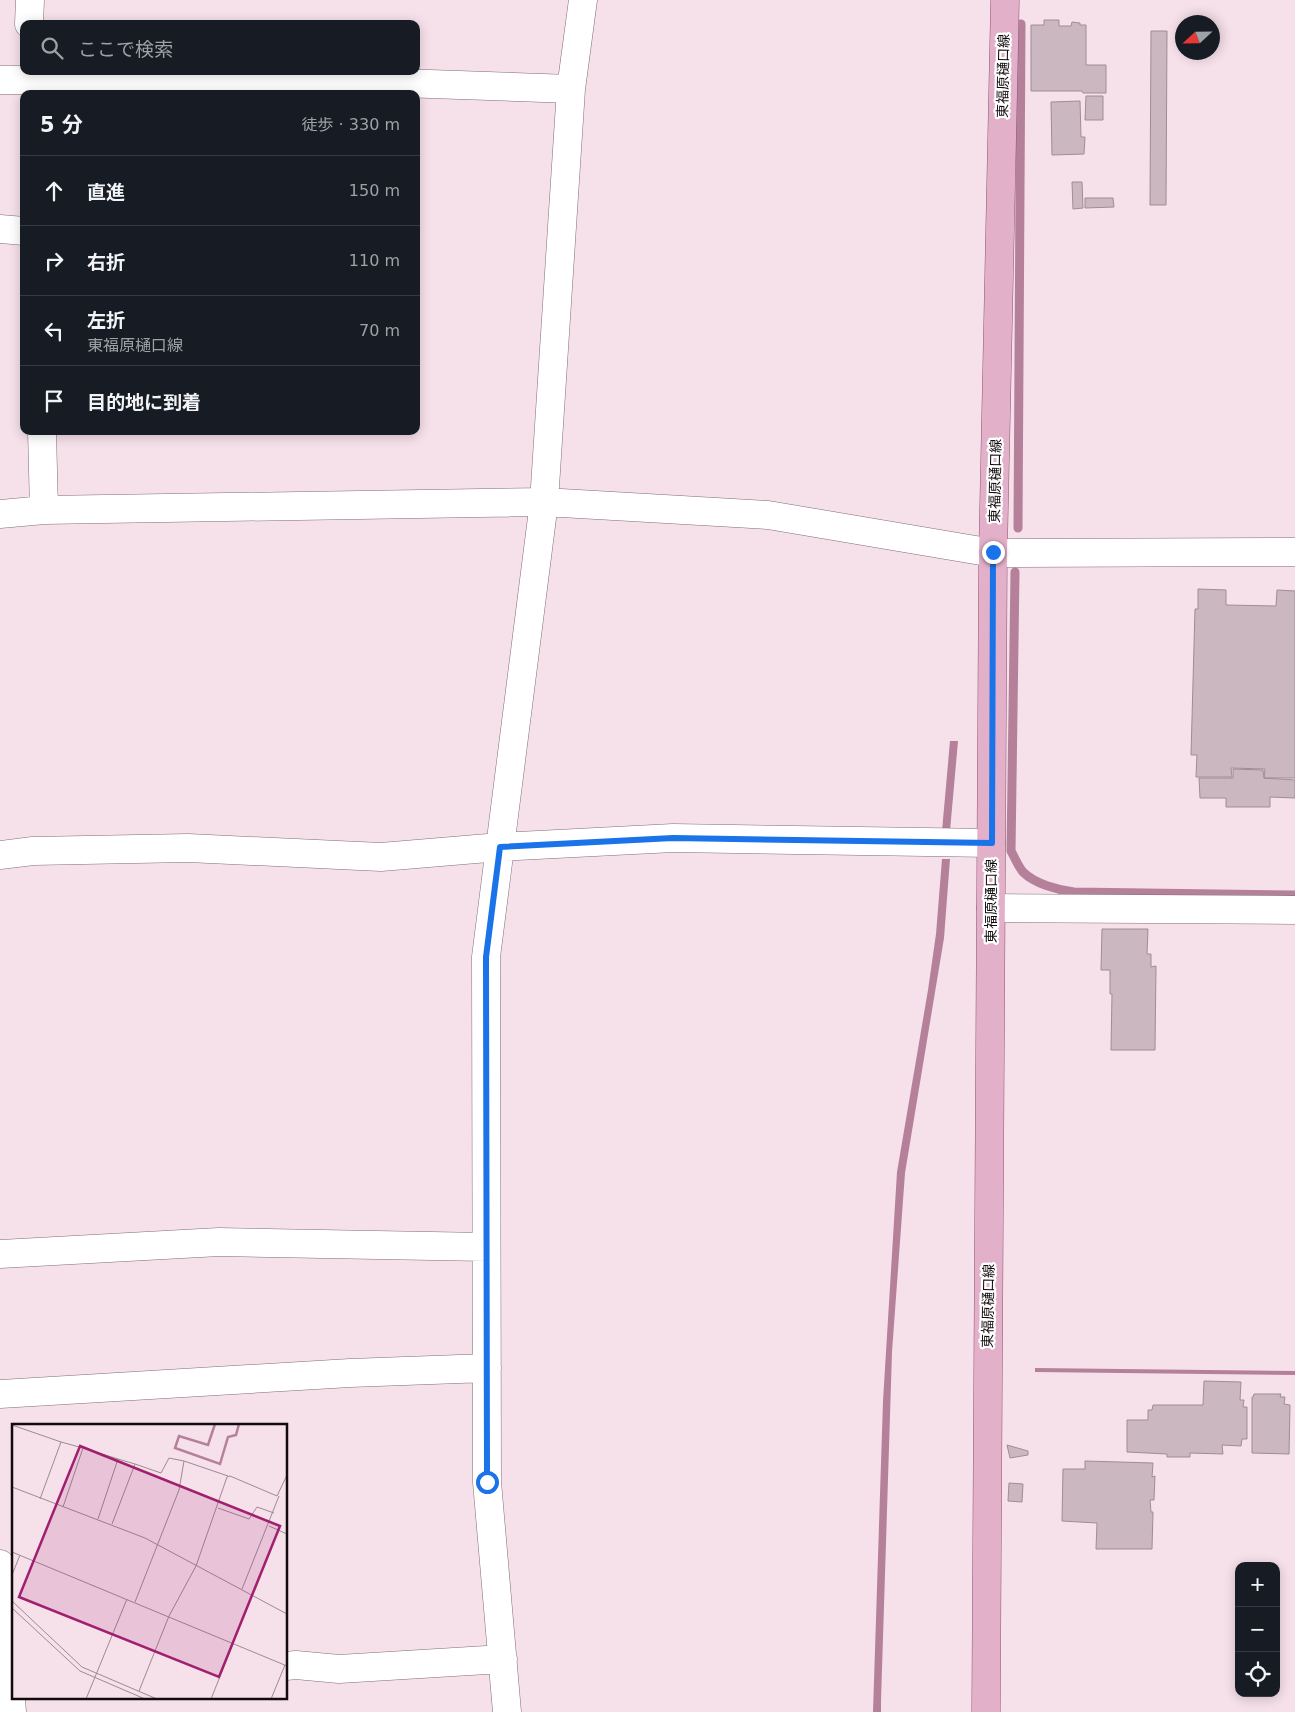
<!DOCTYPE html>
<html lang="ja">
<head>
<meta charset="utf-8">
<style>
  body { margin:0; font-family:"DejaVu Sans","Noto Sans JP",sans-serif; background:#20242c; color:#f1f3f6 }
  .controls { position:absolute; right:15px; bottom:15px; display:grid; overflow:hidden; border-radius:10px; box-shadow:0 2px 12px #0003 }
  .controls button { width:45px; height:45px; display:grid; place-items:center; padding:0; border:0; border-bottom:1px solid #363941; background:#171b24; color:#f1f3f6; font:25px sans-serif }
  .compass { position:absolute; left:1175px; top:15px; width:45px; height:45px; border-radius:50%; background:#171b24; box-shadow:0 2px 12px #0003; rotate:248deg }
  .stop { position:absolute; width:15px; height:15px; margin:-11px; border:4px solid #1a73e8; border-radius:50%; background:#fff }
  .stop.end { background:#1a73e8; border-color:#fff; box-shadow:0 1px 5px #0008 }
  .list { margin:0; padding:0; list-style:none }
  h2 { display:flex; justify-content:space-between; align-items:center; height:65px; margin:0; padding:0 20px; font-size:21px }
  h2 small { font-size:16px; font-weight:400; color:#9ea1a6 }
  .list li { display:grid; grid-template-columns:32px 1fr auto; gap:15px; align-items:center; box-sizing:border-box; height:70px; padding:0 20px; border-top:1px solid #363941 }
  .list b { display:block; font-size:19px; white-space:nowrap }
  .list p { margin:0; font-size:16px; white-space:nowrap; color:#9ea1a6 }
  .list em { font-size:16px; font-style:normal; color:#9ea1a6 }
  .icon { flex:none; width:28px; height:28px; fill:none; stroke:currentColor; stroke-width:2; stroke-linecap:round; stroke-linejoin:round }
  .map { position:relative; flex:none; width:1295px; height:1712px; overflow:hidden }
  .search { position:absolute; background:#171b24; box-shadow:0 2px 12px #0003; left:20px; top:20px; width:400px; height:55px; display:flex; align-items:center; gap:12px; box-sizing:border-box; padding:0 18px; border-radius:10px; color:#9ea1a6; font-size:19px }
  .panel { position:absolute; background:#171b24; box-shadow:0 2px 12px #0003; left:20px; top:90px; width:400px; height:345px; border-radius:10px }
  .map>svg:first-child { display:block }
  .water { fill:#b5809a }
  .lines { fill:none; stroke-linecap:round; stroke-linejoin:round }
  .stream { stroke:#b5809a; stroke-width:9 }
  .building { fill:#cbb7c0; stroke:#a08c95 }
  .minor-casing { stroke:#806e76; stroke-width:29 }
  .major-casing { stroke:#8e5471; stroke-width:29 }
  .minor { stroke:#fff; stroke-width:28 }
  .major { stroke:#e3b0ca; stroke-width:28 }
  .route { stroke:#1a73e8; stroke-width:6 }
  .labels { text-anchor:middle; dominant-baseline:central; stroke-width:4.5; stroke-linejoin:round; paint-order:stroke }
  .street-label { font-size:14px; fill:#120b0e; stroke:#fff }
  .inset-river { fill:none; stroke:#b5809a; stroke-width:2.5 }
  .inset-road { fill:none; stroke:#9b8b92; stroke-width:1 }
  .view { fill:#a11f6f; fill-opacity:0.15; stroke:#a11f6f; stroke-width:2.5 }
  .inset-edge { fill:none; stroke:#120b0e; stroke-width:2.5 }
</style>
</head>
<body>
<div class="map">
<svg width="1295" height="1712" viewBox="0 0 1295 1712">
  <rect width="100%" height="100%" fill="#f6e0ea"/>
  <path class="water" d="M950,741H958L950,831H942Z
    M942,859H950L944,938L905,1173L892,1352L881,1701V1712H873L883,1401L897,1172L928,990L936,934Z
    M1035,1368L1295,1371V1375L1035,1372Z"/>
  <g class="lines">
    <path class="stream" d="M1018,528L1021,24
      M1015,572L1011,851C1015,858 1018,866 1023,872C1035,884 1058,890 1074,892L1295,895"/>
  </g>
  <path class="building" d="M1044,20H1059V26H1071L1072,22L1080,23V25H1086V65H1106V93H1083L1082,91H1031V25H1044Z
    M1151,31H1167L1166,205H1150Z
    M1086,96H1103V120H1085Z
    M1080,101L1081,137H1085L1084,154L1052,155L1051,102Z
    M1072,182H1082L1083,208L1073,209Z
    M1085,198H1113L1114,207L1085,208Z
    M1198,589L1226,590V605L1276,606L1277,590L1295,591V778H1264L1265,769L1231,768L1232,777H1196L1197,755H1191L1195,609H1198Z
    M1233,769L1263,770L1264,778L1295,780V798L1270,797V807H1226V798H1200L1199,778H1233Z
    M1102,929H1148L1147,954H1151V967L1156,966L1155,1050H1111L1112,994H1110V970H1101Z
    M1204,1381L1241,1382L1240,1400H1244L1243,1407H1247V1439H1242L1241,1446L1222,1445L1223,1454L1190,1453V1457H1167V1454L1127,1452V1420H1148V1410H1152L1153,1405H1203Z
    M1254,1394H1281L1280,1397H1285L1284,1404L1290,1405L1289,1454L1252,1453V1397H1253Z
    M1007,1445L1028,1451V1455L1010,1458Z
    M1085,1461L1153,1463L1152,1477L1155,1476L1154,1500H1150L1151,1512H1153L1152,1549H1096L1097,1523L1062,1521L1063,1469H1085Z
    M1009,1483L1023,1484L1022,1502L1008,1501Z"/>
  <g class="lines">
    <g class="minor-casing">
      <path id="minor" d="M29,24L30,0
        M0,80L343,81L571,89
        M0,229L24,231
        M42,431L44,510
        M0,514L44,510L544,502L768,515L993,553L1295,552
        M0,855L33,851L188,848L381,857L500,847L673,838L991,843
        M991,908L1295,910
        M0,1254L219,1242L486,1247
        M0,1394L350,1373L487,1368
        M0,1564L10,1687H14
        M286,1666L296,1665L339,1669L503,1659
        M10,1687L12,1712
        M507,1712L487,1482L486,957L544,502L571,89L583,0"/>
    </g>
    <g class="major-casing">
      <path id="major" d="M986,1712L993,553L1005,0"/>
    </g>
    <use href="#minor" class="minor"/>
    <use href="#major" class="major"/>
  </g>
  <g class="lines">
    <path class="route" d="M487,1482L486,957L500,847L673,838L992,843L993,552"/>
  </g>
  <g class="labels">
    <g class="street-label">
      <text transform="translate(1003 76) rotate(-89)">東福原樋口線</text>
      <text transform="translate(995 481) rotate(-89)">東福原樋口線</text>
      <text transform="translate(991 901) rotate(-90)">東福原樋口線</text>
      <text transform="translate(988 1306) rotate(-89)">東福原樋口線</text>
    </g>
  </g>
  <g transform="translate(12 1424)">
    <rect width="275" height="275" fill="#f6e0ea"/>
    <path class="inset-river" d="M203,0L196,21L167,12L163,24L208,40L216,13L224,11L227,0"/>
    <path class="inset-road" d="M0,1L49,18M0,63L133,114L275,190M28,75L49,18L71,24M51,83L71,24L106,35M206,84L237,95L245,83L262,89M86,95L106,35L123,40M100,100L123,40L149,49L157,34L172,37M257,102L275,110M0,128L275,242M0,151L8,131M230,165L267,72M0,177L70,243L145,275M123,178L167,66L172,37L216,52M0,184L68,247L133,275M127,267L157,192L184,142L215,53L218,52L265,72L275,51M74,275L115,175M199,275L221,220M259,275L273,241"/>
    <path class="view" d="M68,22L268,102L207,253L7,173Z"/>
    <rect width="275" height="275" class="inset-edge"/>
  </g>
</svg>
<div class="controls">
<button>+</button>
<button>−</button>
<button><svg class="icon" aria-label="locate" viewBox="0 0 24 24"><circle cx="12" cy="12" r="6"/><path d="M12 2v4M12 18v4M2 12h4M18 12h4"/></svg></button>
</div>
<svg class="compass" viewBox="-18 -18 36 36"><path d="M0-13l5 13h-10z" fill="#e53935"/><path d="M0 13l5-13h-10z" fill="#9ea1a6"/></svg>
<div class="stop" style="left:487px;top:1482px"></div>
<div class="stop end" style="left:993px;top:552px"></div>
<div class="search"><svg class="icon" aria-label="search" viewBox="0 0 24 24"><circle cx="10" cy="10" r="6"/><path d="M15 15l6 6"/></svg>ここで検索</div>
<section class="panel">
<h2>5 分<small>徒歩 · 330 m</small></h2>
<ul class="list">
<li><svg class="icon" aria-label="ahead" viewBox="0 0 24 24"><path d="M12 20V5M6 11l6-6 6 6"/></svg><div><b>直進</b></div><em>150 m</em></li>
<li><svg class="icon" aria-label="right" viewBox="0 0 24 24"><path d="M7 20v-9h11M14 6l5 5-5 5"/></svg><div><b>右折</b></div><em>110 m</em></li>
<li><svg class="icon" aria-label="left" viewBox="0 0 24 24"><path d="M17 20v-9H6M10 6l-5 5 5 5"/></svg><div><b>左折</b><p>東福原樋口線</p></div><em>70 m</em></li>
<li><svg class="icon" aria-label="arrive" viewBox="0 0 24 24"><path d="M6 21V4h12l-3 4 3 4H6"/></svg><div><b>目的地に到着</b></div></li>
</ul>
</section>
</div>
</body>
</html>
